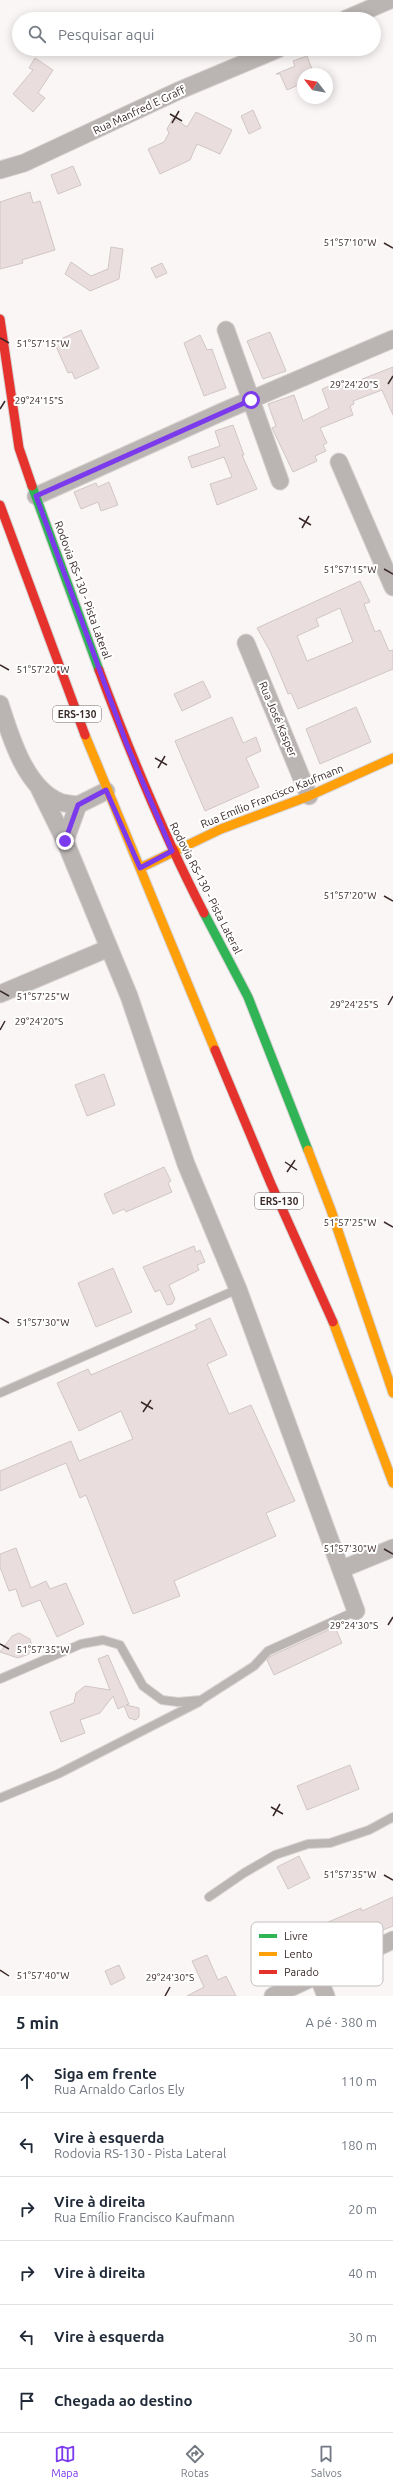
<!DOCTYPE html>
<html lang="pt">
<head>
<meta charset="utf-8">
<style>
  body { margin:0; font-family:Ubuntu,sans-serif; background:#f2f2f3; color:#1f2937 }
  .compass { position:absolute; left:297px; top:68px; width:36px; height:36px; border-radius:50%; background:#fff; box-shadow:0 2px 10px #0003; rotate:301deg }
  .stop { position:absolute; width:12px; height:12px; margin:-9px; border:3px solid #7c3aed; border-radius:50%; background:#fff }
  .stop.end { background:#7c3aed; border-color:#fff; box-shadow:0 1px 4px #0008 }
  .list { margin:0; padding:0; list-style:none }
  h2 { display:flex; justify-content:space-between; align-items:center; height:52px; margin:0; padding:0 16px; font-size:17px }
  h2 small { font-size:13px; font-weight:400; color:#747a83 }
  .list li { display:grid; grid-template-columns:26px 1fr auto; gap:12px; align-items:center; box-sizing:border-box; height:64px; padding:0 16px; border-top:1px solid #e0e1e3 }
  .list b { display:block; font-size:15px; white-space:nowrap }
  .list p { margin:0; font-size:13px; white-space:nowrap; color:#747a83 }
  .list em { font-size:13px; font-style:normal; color:#747a83 }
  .icon { flex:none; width:22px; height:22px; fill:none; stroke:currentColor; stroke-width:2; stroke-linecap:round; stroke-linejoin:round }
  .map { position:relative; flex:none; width:393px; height:1996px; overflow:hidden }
  .search { position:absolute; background:#fff; box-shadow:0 2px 10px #0003; left:12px; right:12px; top:12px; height:44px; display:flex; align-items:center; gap:10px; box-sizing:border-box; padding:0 14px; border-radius:22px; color:#747a83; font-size:15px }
  .sheet { height:436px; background:#fff }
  nav { display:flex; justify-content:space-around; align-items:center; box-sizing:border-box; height:56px; border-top:1px solid #e0e1e3; background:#fff; font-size:11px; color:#747a83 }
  nav a { display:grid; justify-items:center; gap:2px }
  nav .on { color:#7c3aed }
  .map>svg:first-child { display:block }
  .building { fill:#e9dedd; stroke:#d0c6c5; fill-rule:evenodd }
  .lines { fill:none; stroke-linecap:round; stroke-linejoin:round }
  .lane-casing { stroke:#d7d2d2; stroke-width:10 }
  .street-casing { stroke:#d7d2d2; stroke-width:19 }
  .fast-casing { stroke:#d7d2d2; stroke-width:11 }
  .slow-casing { stroke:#d7d2d2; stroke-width:11 }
  .jam-casing { stroke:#d7d2d2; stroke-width:11 }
  .lane { stroke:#bab4b3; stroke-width:8 }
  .street { stroke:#bab4b3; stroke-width:17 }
  .fast { stroke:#30b455; stroke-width:9 }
  .slow { stroke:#ff9f0a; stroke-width:9 }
  .jam { stroke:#e5322d; stroke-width:9 }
  .route { stroke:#7c3aed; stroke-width:5 }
  .ticks { fill:none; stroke:#392928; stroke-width:1.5 }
  .labels { text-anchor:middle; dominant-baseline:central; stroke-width:4; stroke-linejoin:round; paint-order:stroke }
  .shield { fill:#fff; stroke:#746968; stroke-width:1 }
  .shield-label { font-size:10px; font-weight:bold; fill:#392928 }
  .street-label { font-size:11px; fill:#392928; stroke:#fff }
  .key { fill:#fff; stroke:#c4bfbe; stroke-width:1 }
  .key-label { font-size:11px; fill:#392928 }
  .ticks-label { font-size:10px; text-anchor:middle; fill:#392928; stroke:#fff; stroke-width:4; stroke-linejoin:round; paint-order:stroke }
</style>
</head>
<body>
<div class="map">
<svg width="393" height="1996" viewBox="0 0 393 1996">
  <rect width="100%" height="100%" fill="#fbf6f6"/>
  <path class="building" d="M307,56L312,69L308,71L309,74H303V83L287,90L280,74H276L295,66L293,61Z
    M35,58L53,70L38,93L45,98L33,112L13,94L33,70L29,68Z
    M253,110L261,128L249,134L241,116Z
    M196,112L232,130L220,154L197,144L190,160L160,174L148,149L164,142L169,133L167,129L173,118L187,127Z
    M73,166L81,185L58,194L51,175Z
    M30,192L33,203L40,201L55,250L22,260L23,263L0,269V202Z
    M111,247L123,249L119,279L90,291L65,274L71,262L91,276L108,269Z
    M162,263L167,273L156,278L151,268Z
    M81,330L99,368L75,379L72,372L68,373L54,342Z
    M270,332L286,371L263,379L247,341Z
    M200,335L207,350L212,349L226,388L204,396L184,343Z
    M393,367V415L382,390L353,401L354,404L350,406L353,415L320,428L327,443L323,445L326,451L315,456L317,461L293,472L272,428L276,426L268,404L294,395L303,421L329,408L322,389L344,380L347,385Z
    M233,425L244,455H242L257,489L217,505L210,484L232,477L224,457L192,468L188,457L220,446L215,431Z
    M109,482L118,505L101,511L98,502L81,509L74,492L96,483L98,487Z
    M360,581L370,602L364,604L375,632L380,630L389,651L393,650V669L298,709L291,693L288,694L270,651L257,628ZM340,608L353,642L307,661L297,636L319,626L316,619Z
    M203,681L211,697L182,711L174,694Z
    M356,707L371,742L320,764L306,729Z
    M232,717L243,743L256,737L261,751L246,758L259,787L205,811L175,741Z
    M104,1074L115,1105L87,1116L75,1085Z
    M164,1167L171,1181L168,1183L172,1192L126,1212L124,1209L113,1214L104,1194Z
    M194,1246L196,1252L200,1250L205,1262L197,1265L199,1270L169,1285L175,1299L172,1304L167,1305L160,1290L155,1292L143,1267Z
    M113,1268L132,1312L96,1327L78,1283Z
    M210,1318L227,1355L207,1364L229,1414L251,1405L295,1501L266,1513L276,1536L174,1581L180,1596L133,1614L86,1495L80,1498L66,1463L0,1491V1471L71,1441L79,1461L133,1439L121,1411L79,1431L57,1383L88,1369L91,1375L197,1329L195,1325Z
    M16,1548L31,1588L46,1581L50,1589L66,1583L84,1624L57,1637L40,1600L22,1607L16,1589L9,1591L0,1567V1554Z
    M335,1627L342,1643L274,1675L267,1660L271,1656Z
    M19,1633L30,1639L32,1647L29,1654L18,1658L0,1652L12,1636Z
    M108,1655L129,1704L126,1705L139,1708V1717L136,1720L129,1718L124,1706L118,1709L113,1696L100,1713L80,1720L85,1733L61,1742L50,1712L74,1703L76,1693L85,1686L110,1690L98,1659Z
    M350,1765L359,1789L307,1810L297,1786Z
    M299,1856L310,1878L288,1889L277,1867Z
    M393,1897V1926L308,1960L310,1965L307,1967V1969L286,1978L272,1946L361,1908L362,1911Z
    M207,1955L218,1980L226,1976L236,1996H187L204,1987L192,1961Z
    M119,1965L125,1978L111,1985L105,1971Z"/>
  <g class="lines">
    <g class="lane-casing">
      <path id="lane" d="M0,1393L238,1289
        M0,1679L81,1644L103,1640L120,1645L143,1686L162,1700L178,1702L201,1700L254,1666L268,1651L356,1611
        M0,1798L58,1774L199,1702
        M209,1897L244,1873L275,1855L308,1844L330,1843L369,1830L393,1817"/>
    </g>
    <g class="street-casing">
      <path id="street" d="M346,19L390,0
        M0,170L24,163L178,91L278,49
        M226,330L280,481
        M339,462L393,587
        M36,496L224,411L393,339
        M246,643L309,796
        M0,704C10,735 25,788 60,802C65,804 72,804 78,805
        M39,788L65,841
        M106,791L78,805L65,841L129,996L186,1164L238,1289L356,1611
        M0,994L109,948
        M342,1569L393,1548
        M317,1974L326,1996
        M273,1996L393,1940"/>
    </g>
    <g class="fast-casing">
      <path id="fast" d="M32,486L99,670
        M204,913L248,997L308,1150"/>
    </g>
    <g class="slow-casing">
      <path id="slow" d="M85,735L215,1050
        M140,868L221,829L309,796L393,758
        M308,1150L331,1210L393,1393
        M333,1322L393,1483"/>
    </g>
    <g class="jam-casing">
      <path id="jam" d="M0,319L19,448L32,486
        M0,505L85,735
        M99,670C130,753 163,834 204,913
        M215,1050L271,1184L333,1322"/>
    </g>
    <use href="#lane" class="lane"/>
    <use href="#street" class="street"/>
    <use href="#fast" class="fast"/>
    <use href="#slow" class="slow"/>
    <use href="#jam" class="jam"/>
  </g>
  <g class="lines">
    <path class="route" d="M65,841L78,805L106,790L140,868L172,851L127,745L36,496L251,400"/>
  </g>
  <path class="ticks" d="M170,114L182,121M172,123L179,111M384,243L393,248M0,338L9,343M388,384L393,376M0,409L5,401M299,518L311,525M302,528L309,516M384,569L393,574M0,665L9,670M155,758L167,765M158,768L165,756M384,896L393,901M0,991L9,996M388,1005L393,996M0,1030L5,1021M285,1162L297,1170M287,1172L295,1160M384,1222L393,1227M0,1318L9,1323M141,1402L153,1409M143,1412L151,1400M384,1549L393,1554M388,1625L393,1617M0,1644L9,1649M271,1807L283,1814M273,1816L280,1804M384,1875L393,1880M0,1970L9,1976M165,1996L170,1987"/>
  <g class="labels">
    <g class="shield">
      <rect x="53" y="706" width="48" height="16" rx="3"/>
      <rect x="255" y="1193" width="48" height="16" rx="3"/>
    </g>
    <g class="shield-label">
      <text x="77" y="714">ERS-130</text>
      <text x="279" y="1201">ERS-130</text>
    </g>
    <g class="street-label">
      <text transform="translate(139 110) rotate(-25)">Rua Manfred E Graff</text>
      <text transform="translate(83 590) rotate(70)">Rodovia RS-130 - Pista Lateral</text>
      <text transform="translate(278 719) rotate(67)">Rua José Kasper</text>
      <text transform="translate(272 796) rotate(-22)">Rua Emílio Francisco Kaufmann</text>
      <text transform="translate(206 888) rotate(63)">Rodovia RS-130 - Pista Lateral</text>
    </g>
  </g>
  <rect x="251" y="1922" width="132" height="64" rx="6" class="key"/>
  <rect x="259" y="1934" width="18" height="4" fill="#30b455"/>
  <rect x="259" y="1952" width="18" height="4" fill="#ff9f0a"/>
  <rect x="259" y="1970" width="18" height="4" fill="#e5322d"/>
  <g class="key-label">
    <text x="284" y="1940">Livre</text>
    <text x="284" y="1958">Lento</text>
    <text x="284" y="1976">Parado</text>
  </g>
  <g class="ticks-label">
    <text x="350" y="246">51°57'10"W</text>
    <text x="43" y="347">51°57'15"W</text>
    <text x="354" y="388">29°24'20"S</text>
    <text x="39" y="404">29°24'15"S</text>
    <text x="350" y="573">51°57'15"W</text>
    <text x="43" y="673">51°57'20"W</text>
    <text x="350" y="899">51°57'20"W</text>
    <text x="43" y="1000">51°57'25"W</text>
    <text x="354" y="1008">29°24'25"S</text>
    <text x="39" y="1025">29°24'20"S</text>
    <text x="350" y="1226">51°57'25"W</text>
    <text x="43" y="1326">51°57'30"W</text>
    <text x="350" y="1552">51°57'30"W</text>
    <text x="354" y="1629">29°24'30"S</text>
    <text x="43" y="1653">51°57'35"W</text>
    <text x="350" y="1878">51°57'35"W</text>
    <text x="43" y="1979">51°57'40"W</text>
    <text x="170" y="1981">29°24'30"S</text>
  </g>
</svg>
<svg class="compass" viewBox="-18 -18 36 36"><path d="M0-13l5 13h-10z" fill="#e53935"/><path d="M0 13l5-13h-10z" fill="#747a83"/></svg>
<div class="stop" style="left:251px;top:400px"></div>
<div class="stop end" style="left:65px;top:841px"></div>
<div class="search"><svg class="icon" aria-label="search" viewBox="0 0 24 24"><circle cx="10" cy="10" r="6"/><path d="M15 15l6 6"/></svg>Pesquisar aqui</div>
</div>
<section class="sheet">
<h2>5 min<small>A pé · 380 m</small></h2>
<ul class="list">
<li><svg class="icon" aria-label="ahead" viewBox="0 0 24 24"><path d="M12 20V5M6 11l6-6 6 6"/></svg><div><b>Siga em frente</b><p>Rua Arnaldo Carlos Ely</p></div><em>110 m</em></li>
<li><svg class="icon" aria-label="left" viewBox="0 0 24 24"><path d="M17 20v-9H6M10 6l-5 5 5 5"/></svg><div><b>Vire à esquerda</b><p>Rodovia RS-130 - Pista Lateral</p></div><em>180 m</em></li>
<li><svg class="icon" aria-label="right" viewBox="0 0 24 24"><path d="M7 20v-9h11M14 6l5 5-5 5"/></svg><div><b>Vire à direita</b><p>Rua Emílio Francisco Kaufmann</p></div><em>20 m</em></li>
<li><svg class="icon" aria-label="right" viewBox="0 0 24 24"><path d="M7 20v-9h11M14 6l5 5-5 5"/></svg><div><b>Vire à direita</b></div><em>40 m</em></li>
<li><svg class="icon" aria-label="left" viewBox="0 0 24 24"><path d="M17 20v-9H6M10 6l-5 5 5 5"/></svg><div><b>Vire à esquerda</b></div><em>30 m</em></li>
<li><svg class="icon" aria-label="arrive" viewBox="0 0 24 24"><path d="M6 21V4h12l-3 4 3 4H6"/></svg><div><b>Chegada ao destino</b></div></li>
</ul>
</section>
<nav>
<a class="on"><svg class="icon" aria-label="map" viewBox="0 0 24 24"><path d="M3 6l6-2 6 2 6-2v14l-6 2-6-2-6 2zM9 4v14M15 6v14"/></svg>Mapa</a>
<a><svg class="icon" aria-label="directions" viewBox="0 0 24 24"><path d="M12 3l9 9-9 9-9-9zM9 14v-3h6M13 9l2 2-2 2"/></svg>Rotas</a>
<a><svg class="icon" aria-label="saved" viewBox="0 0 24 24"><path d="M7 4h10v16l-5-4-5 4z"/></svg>Salvos</a>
</nav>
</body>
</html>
